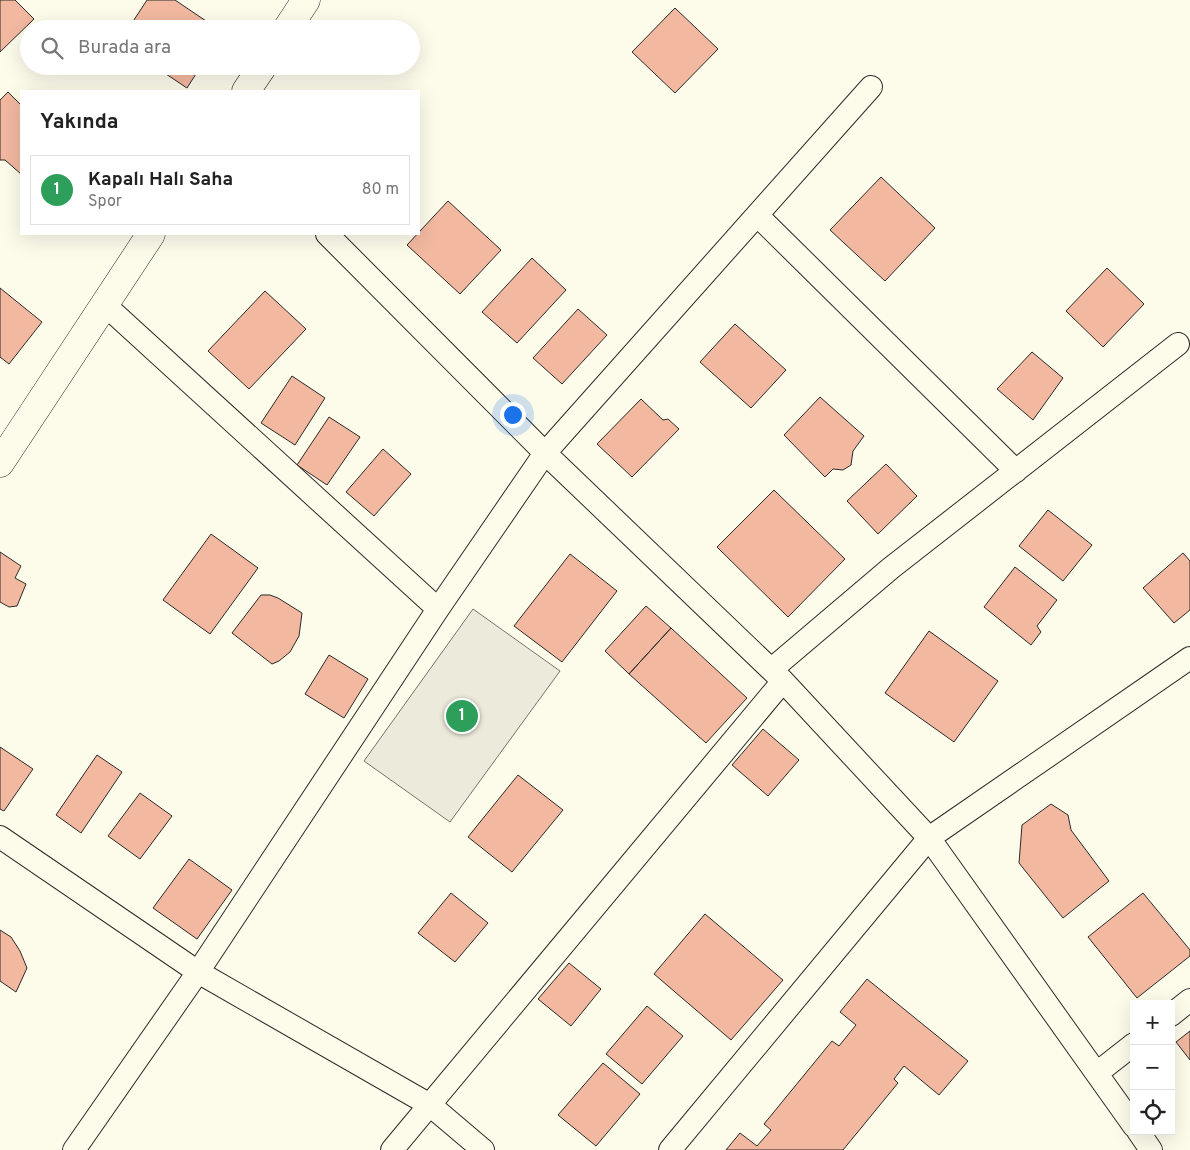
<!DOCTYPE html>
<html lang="tr">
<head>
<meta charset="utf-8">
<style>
  body { margin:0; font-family:Overpass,sans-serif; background:#f2f2f2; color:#222 }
  .controls { position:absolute; right:15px; bottom:15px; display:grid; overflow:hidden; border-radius:0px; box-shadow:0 5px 20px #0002 }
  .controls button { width:45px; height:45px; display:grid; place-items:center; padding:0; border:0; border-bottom:1px solid #e0e0e0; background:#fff; color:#222; font:25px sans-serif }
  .you { position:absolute; left:512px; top:414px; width:18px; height:18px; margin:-12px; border:4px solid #fff; border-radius:50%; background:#1a73e8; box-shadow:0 0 0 8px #1a73e833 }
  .badge { display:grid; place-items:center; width:32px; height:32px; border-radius:50%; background:#1a73e8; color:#fff; font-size:16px; font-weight:700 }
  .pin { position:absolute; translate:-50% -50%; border:2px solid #fff; box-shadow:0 1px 5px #0006 }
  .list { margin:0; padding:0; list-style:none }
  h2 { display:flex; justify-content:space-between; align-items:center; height:65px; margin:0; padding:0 20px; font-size:21px }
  h2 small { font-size:16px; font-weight:400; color:#767676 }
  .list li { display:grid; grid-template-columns:32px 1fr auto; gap:15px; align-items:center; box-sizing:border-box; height:70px; margin:0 10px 10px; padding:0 10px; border:1px solid #e0e0e0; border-radius:0px }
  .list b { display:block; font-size:19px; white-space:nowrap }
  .list p { margin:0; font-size:16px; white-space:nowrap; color:#767676 }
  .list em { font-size:16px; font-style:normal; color:#767676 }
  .icon { flex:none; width:28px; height:28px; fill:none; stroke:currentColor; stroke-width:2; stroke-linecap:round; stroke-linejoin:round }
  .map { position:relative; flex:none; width:1190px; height:1150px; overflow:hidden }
  .search { position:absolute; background:#fff; box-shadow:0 5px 20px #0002; left:20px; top:20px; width:400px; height:55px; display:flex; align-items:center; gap:12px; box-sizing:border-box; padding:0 18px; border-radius:28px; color:#767676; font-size:19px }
  .panel { position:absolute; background:#fff; box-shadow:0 5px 20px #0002; left:20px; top:90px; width:400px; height:145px; border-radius:0px }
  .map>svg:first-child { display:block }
  .green { fill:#ecebdb; stroke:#74746e }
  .building { fill:#f2b8a0; stroke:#2b2b2b }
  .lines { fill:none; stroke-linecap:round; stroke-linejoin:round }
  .minor-casing { stroke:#2b2b2b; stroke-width:24 }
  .tertiary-casing { stroke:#2b2b2b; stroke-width:29 }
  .minor { stroke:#fdfbea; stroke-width:22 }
  .tertiary { stroke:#fdfbea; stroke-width:28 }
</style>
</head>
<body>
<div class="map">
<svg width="1190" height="1150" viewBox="0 0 1190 1150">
  <rect width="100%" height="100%" fill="#fdfbea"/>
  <path class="green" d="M473,609L560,671L450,822L364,761Z"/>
  <path class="building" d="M0,0H15L34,19L0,52Z
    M147,0H175L218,29H128Z
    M675,8L718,49L675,93L632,52Z
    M154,66H201L187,88Z
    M8,92L21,105V174L5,160H0V100Z
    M881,177L935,228L885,281L830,230Z
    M448,201L501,250L460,294L407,245Z
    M532,258L566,290L517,343L482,312Z
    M1107,268L1144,304L1103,347L1066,311Z
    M0,288L42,322L9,364L0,357Z
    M265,291L306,329L249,389L208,351Z
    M578,309L607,335L562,384L533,358Z
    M735,324L786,370L751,408L700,362Z
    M1032,352L1063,378L1033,420L997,389Z
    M292,376L325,398L295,445L261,423Z
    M820,397L864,436L853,451L851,465L843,470L833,469L825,477L784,435Z
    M641,399L663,420L668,419L679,429L632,477L597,444Z
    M329,417L360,437L327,485L297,465Z
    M383,449L411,474L374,516L346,492Z
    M886,464L917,496L878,534L847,501Z
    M774,490L845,559L788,617L717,547Z
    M1048,510L1092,545L1063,581L1019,546Z
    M211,534L258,568L210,634L163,600Z
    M0,552L21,566L15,578L26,584L17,606L9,607L0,602Z
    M1183,553L1190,561V610L1174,623L1143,588Z
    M570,554L617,591L562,662L514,626Z
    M1015,567L1057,600L1037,626L1041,632L1031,645L984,607Z
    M261,595H270L278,598L302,613L299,636L290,652L279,661L272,664L232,633Z
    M646,606L671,628L629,674L605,651Z
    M671,628L747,698L706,743L629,674Z
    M929,631L998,681L954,742L885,693Z
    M329,655L368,679L344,718L305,694Z
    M763,729L799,760L768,796L732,765Z
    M0,747L33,769L4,811L0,809Z
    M97,755L122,772L81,833L56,815Z
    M518,775L563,810L512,872L468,837Z
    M140,793L172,816L140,859L108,836Z
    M1051,804L1068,815L1071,830L1109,881L1063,918L1019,863L1022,825Z
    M189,859L232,890L197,939L153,908Z
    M451,893L488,923L455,962L418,933Z
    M1143,893L1190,950V956L1137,998L1088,937Z
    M705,914L783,980L731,1040L654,974Z
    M0,930L11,937L20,951L27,968L16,992L0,981Z
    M569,963L601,989L571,1026L538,999Z
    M867,979L968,1061L939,1095L904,1066L894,1079L898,1083L843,1150H726L740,1133L757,1146L771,1130L764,1124L832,1041L839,1046L856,1025L840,1012Z
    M647,1006L683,1036L642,1084L606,1054Z
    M1190,1031V1060L1176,1042Z
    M603,1063L640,1094L596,1146L558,1115Z"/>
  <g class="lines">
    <g class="minor-casing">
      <path id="minor" d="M757,215L1016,471
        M327,234L545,453L783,681L929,838L1134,1126
        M104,304L438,609
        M772,669L891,568L1178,344
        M0,837L198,972L430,1105L483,1150
        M1171,1015L1190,1000
        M1097,1073L1134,1044
        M1138,1131L1151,1150
        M74,1150L198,972L438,609L545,453L871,87
        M392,1150L783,681
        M670,1150L929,838L1190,658"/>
    </g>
    <g class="tertiary-casing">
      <path id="tertiary" d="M287,29L306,0
        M246,91L263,66
        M0,463L151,234"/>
    </g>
    <use href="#minor" class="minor"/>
    <use href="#tertiary" class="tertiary"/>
  </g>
</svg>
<div class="controls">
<button>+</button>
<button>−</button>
<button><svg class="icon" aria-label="locate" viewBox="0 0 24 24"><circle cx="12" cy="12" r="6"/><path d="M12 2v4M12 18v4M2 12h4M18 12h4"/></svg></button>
</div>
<div class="you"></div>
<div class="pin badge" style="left:462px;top:716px;background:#2e9e5b">1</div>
<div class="search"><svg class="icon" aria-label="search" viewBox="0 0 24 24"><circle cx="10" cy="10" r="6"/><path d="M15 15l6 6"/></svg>Burada ara</div>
<section class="panel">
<h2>Yakında<small></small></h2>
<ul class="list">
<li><span class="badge" style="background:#2e9e5b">1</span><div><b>Kapalı Halı Saha</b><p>Spor</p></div><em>80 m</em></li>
</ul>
</section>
</div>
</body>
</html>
